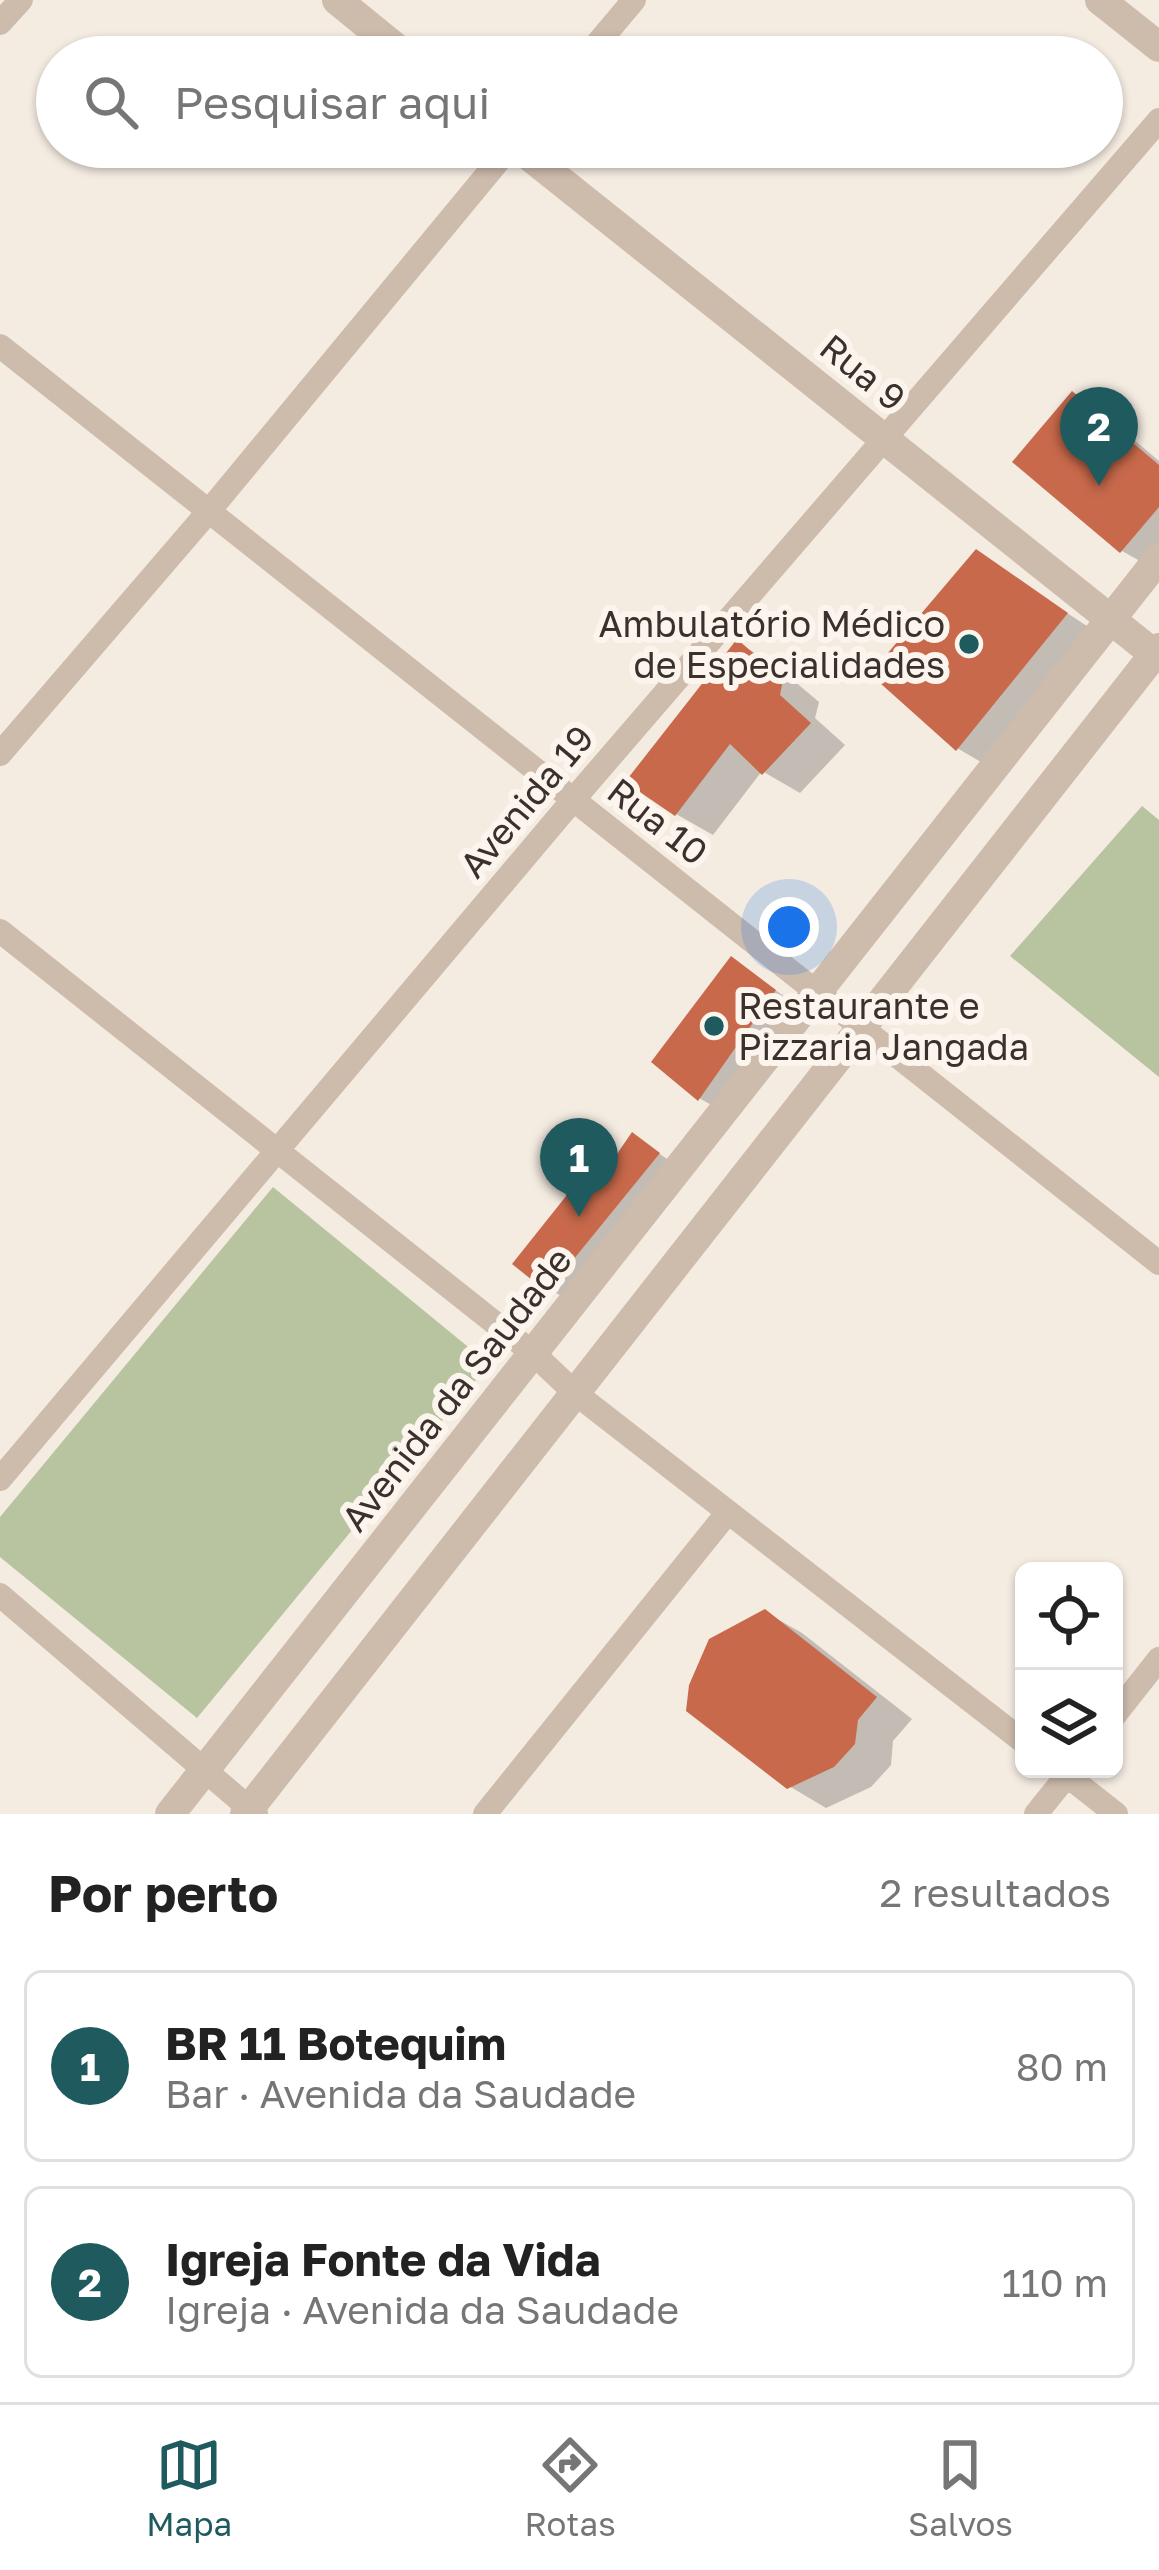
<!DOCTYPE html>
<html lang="pt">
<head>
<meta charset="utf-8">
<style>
  body { margin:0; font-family:"Golos Text",sans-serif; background:#f2f2f2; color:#222 }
  .controls { position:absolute; right:36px; bottom:36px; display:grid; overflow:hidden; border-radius:18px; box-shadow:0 3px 9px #0004 }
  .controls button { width:108px; height:108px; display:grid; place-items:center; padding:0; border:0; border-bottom:3px solid #e0e0e0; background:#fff; color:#222; font:60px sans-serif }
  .you { position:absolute; left:789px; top:927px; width:42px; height:42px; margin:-30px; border:9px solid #fff; border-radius:50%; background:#1a73e8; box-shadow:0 0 0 18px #1a73e833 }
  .badge { display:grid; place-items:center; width:78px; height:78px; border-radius:50%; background:#1f5a5e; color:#fff; font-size:39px; font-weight:700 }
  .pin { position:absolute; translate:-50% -99px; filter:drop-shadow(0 3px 6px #0008) }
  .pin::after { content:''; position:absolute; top:63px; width:42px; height:36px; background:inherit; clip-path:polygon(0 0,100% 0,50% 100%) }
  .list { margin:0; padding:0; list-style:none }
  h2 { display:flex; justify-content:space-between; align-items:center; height:156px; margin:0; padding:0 48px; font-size:51px }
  h2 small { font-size:39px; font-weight:400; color:#767676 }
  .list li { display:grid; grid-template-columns:78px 1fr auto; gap:36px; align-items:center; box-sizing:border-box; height:192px; margin:0 24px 24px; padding:0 24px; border:3px solid #e0e0e0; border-radius:18px }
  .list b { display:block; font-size:45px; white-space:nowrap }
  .list p { margin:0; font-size:39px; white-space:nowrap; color:#767676 }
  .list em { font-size:39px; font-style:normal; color:#767676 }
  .icon { flex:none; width:66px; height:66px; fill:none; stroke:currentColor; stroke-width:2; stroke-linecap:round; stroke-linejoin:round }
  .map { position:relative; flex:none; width:1159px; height:1814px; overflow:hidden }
  .search { position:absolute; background:#fff; box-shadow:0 3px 9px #0004; left:36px; right:36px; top:36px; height:132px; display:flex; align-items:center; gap:30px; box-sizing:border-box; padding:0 42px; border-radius:66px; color:#767676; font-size:45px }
  .sheet { height:588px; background:#fff }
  nav { display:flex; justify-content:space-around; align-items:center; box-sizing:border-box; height:168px; border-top:3px solid #e0e0e0; background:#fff; font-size:33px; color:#767676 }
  nav a { display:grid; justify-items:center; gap:6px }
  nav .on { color:#1f5a5e }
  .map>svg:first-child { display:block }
  .green { fill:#b8c4a0 }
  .shadow { fill:#0003 }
  .building { fill:#c8694b }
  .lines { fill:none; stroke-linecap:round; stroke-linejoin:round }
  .minor { stroke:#cdbbac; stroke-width:24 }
  .tertiary { stroke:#cdbbac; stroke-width:30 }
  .poi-dot { fill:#1f5a5e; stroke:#fbf5ee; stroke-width:4.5 }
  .labels { text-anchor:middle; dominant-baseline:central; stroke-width:12; stroke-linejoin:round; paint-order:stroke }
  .street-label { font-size:36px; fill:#3b302b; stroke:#fbf5ee }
  .poi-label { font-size:36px; fill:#3b302b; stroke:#fbf5ee; text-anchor:end }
</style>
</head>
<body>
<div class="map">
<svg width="1159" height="1814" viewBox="0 0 1159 1814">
  <rect width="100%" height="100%" fill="#f4ebe1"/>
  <path class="green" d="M1142,806L1159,820V1077L1010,956Z
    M273,1187L489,1364L197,1718L0,1557V1517Z"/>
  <path class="shadow" d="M1072,395L1100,411L1159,461V555L1149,566L1122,551Z
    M976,553L1102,636L993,769L957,748Z
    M738,643L774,664L819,702L815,718L845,745L800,793L762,771L713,835L676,814Z
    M732,960L801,1008L727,1114L699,1098Z
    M633,1136L685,1171L577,1305L549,1289L608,1172Z
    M765,1612L802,1633L912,1719L893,1741L891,1765L871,1787L826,1808L789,1786Z"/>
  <path class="building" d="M1072,391L1159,465V507L1120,553L1012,462Z
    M976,549L1068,613L956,751L870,674Z
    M737,639L783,679L780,695L811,723L762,775L730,744L675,816L625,782Z
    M731,956L776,990L698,1101L651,1062Z
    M632,1132L660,1153L547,1292L512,1264L594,1161L606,1170Z
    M765,1609L877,1697L858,1720L855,1744L834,1767L787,1789L686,1711L689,1685L709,1639Z"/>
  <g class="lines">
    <path class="minor" d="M0,23L21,0
      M586,57L634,0
      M0,346L1159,1263
      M0,754L209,511L510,147
      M0,931L534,1354L575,1393L1024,1742
      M0,1479L573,800L1159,120
      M0,1595L256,1814
      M1114,1716L1159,1659
      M1059,1769L1116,1814
      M485,1814L728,1512
      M1036,1814L1072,1769"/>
    <path class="tertiary" d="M337,0L407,57
      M1100,0L1159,47
      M518,147L1159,658
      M170,1814L1159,558
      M245,1814L1159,648"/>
  </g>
  <g class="poi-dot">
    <circle cx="969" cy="644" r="12"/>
    <circle cx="714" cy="1026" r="12"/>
  </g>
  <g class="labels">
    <g class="street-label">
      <text transform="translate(863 372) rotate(39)">Rua 9</text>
      <text transform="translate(526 801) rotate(-50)">Avenida 19</text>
      <text transform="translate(658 821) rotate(38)">Rua 10</text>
      <text transform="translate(456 1389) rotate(-52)">Avenida da Saudade</text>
    </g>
    <g class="poi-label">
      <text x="945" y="623">Ambulatório Médico<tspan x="945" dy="41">de Especialidades</tspan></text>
      <text x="738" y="1005" text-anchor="start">Restaurante e<tspan x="738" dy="41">Pizzaria Jangada</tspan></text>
    </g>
  </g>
</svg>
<div class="controls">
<button><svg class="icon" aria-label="locate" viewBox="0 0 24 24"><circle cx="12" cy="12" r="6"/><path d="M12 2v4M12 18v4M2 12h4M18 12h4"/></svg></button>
<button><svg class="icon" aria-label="layers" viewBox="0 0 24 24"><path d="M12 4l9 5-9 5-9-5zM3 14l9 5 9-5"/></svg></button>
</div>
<div class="you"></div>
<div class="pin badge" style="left:579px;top:1217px">1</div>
<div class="pin badge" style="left:1099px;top:486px">2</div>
<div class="search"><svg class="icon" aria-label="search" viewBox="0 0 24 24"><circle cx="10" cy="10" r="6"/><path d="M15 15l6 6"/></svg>Pesquisar aqui</div>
</div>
<section class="sheet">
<h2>Por perto<small>2 resultados</small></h2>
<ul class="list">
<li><span class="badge">1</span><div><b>BR 11 Botequim</b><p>Bar · Avenida da Saudade</p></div><em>80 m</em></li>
<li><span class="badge">2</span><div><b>Igreja Fonte da Vida</b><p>Igreja · Avenida da Saudade</p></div><em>110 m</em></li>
</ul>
</section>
<nav>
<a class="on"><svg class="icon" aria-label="map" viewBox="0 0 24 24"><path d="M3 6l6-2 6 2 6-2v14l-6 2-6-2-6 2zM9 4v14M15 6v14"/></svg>Mapa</a>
<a><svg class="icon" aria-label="directions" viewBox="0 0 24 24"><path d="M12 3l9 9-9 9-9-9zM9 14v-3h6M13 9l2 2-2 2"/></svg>Rotas</a>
<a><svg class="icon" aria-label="saved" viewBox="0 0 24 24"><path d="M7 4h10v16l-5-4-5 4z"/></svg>Salvos</a>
</nav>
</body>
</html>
